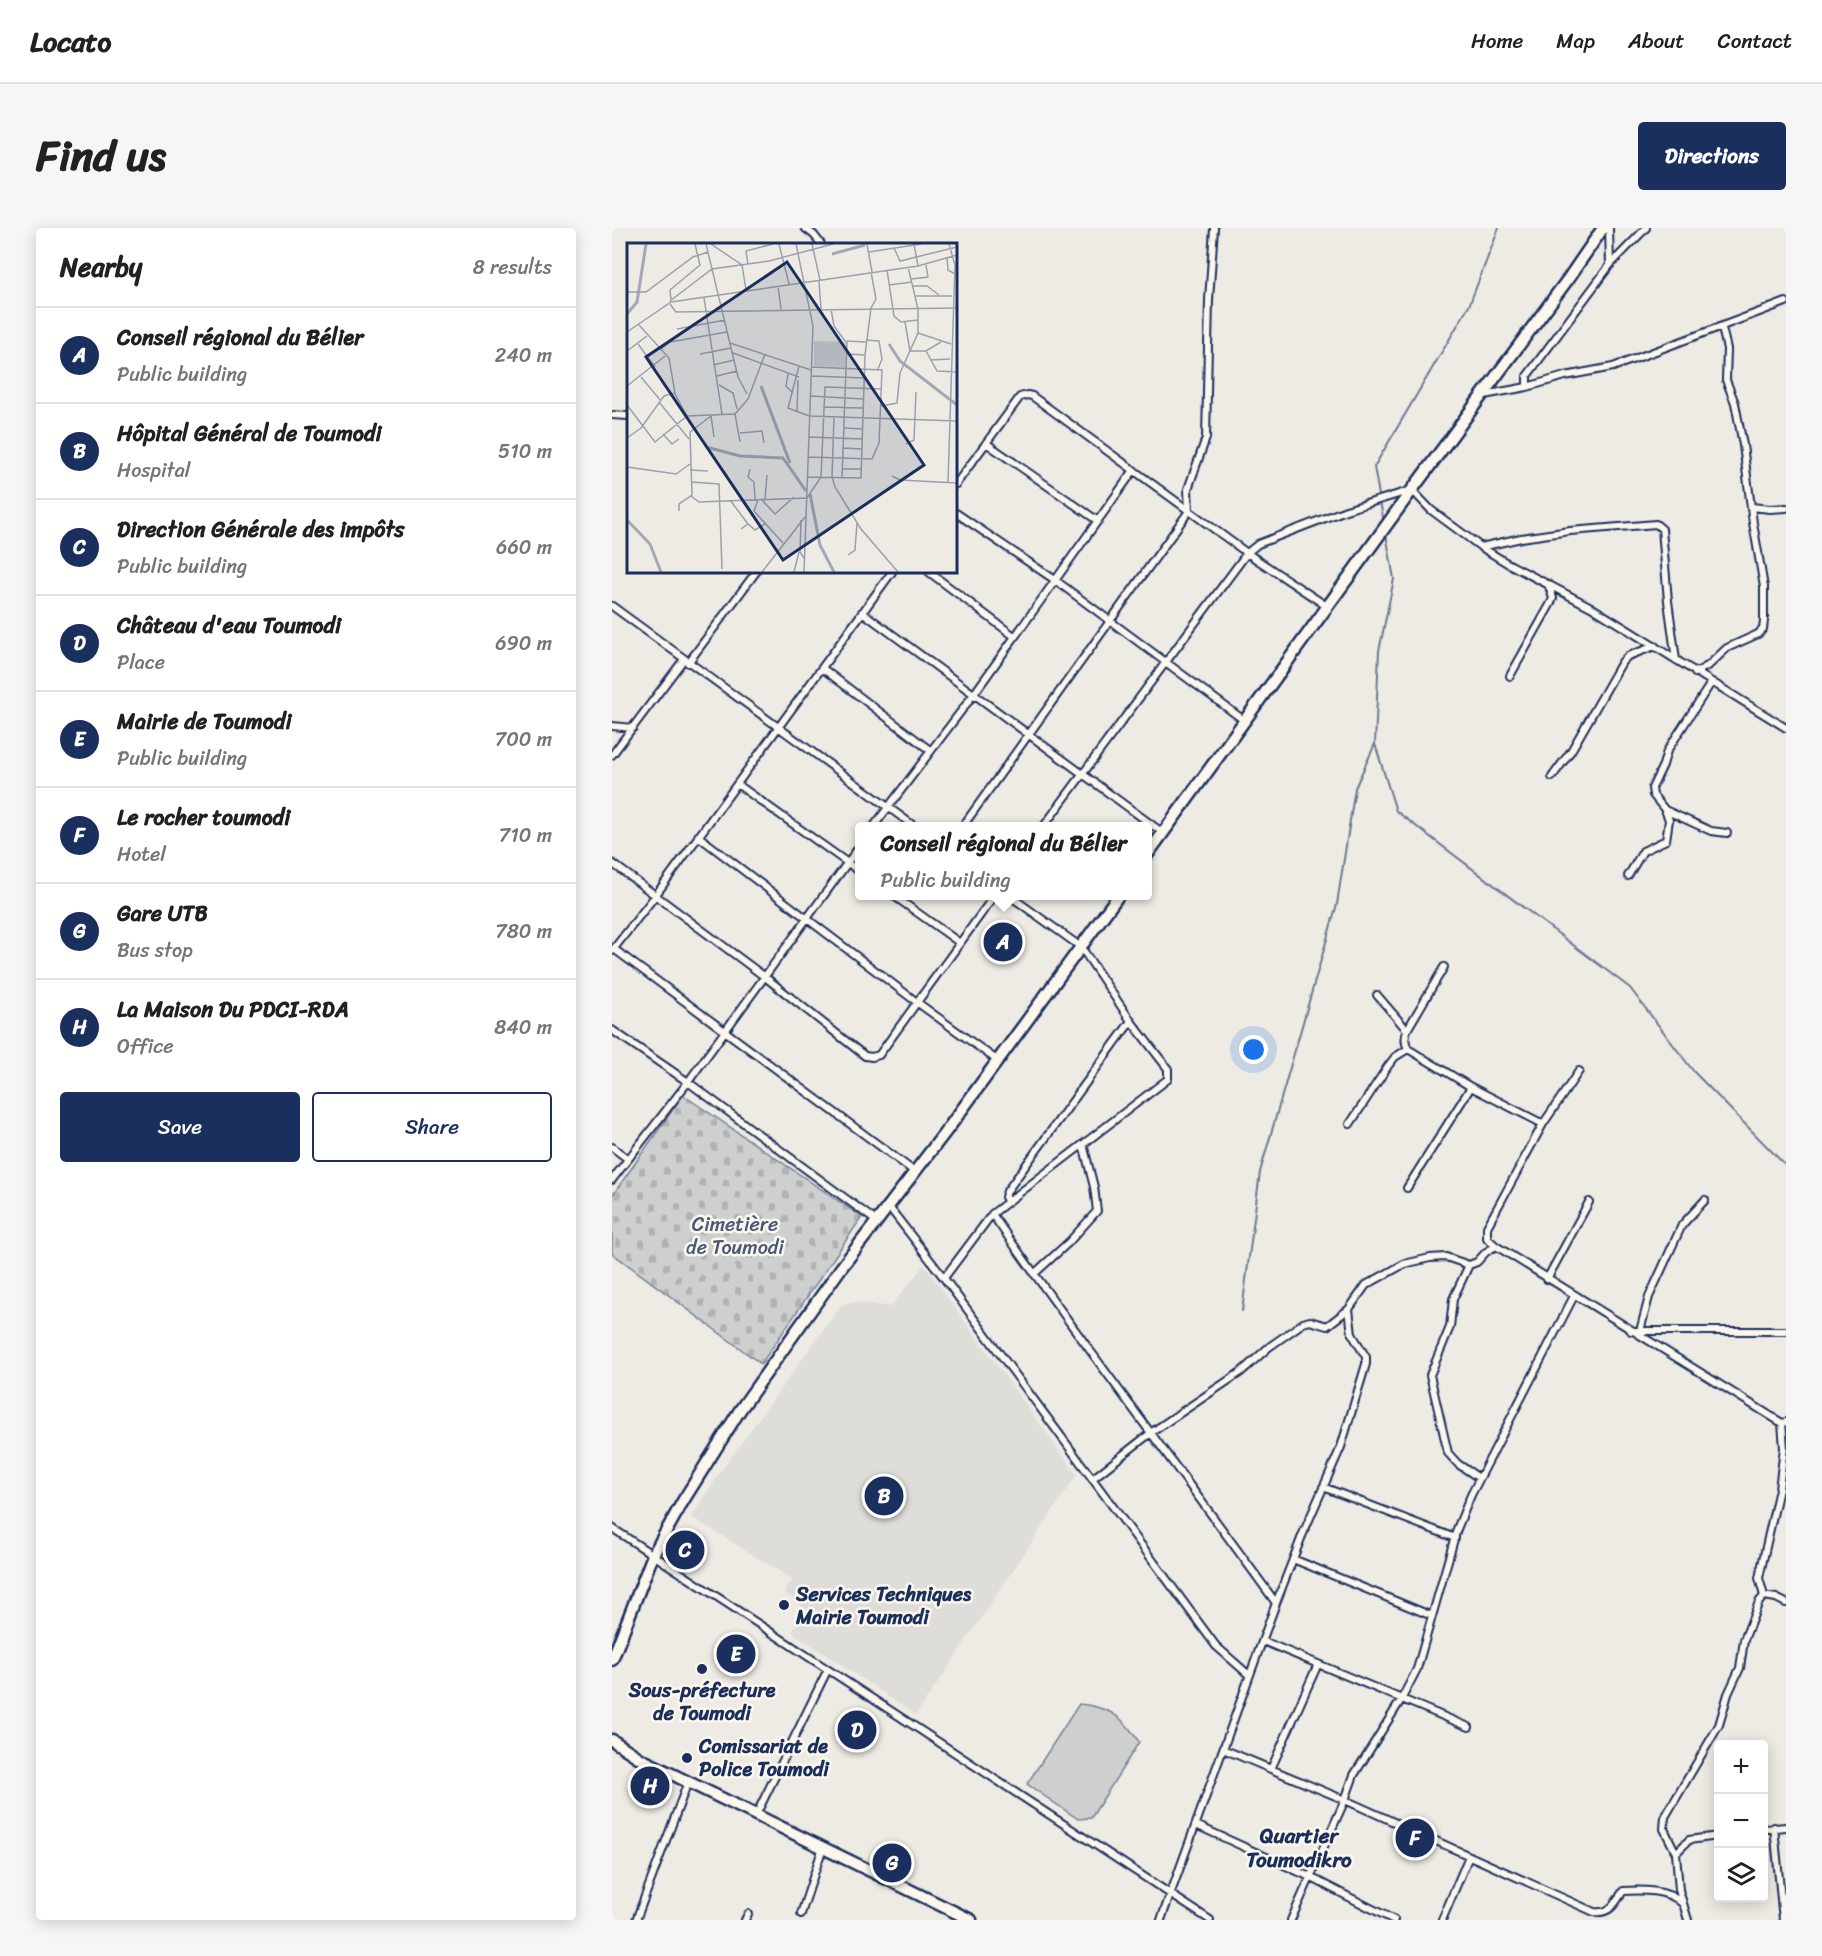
<!DOCTYPE html>
<html lang="en">
<head>
<meta charset="utf-8">
<style>
  body { margin:0; font-family:Sriracha,sans-serif; background:#f6f6f6; color:#202124 }
  .controls { position:absolute; right:18px; bottom:18px; display:grid; overflow:hidden; border-radius:6px; box-shadow:0 3px 15px #0003 }
  .controls button { width:54px; height:54px; display:grid; place-items:center; padding:0; border:0; border-bottom:2px solid #e0e0e0; background:#fff; color:#202124; font:30px sans-serif }
  .you { position:absolute; left:642px; top:822px; width:21px; height:21px; margin:-15px; border:4px solid #fff; border-radius:50%; background:#1a73e8; box-shadow:0 0 0 9px #1a73e833 }
  .badge { display:grid; place-items:center; width:39px; height:39px; border-radius:50%; background:#1b2f5e; color:#fff; font-size:20px; font-weight:700 }
  .pin { position:absolute; translate:-50% -50%; border:3px solid #fff; box-shadow:0 2px 6px #0006 }
  .popup { position:absolute; left:243px; top:594px; width:297px; height:78px; box-sizing:border-box; display:grid; place-content:center; border-radius:6px; background:#fff; filter:drop-shadow(0 2px 4px #0005); font-size:20px; white-space:nowrap; color:#757577 }
  .popup b { font-size:22px; color:#202124 }
  .popup::after { content:''; position:absolute; left:50%; top:100%; margin-left:-12px; border:12px solid transparent; border-top-color:#fff }
  .list { margin:0; padding:0; list-style:none }
  h2 { display:flex; justify-content:space-between; align-items:center; height:78px; margin:0; padding:0 24px; font-size:26px }
  h2 small { font-size:20px; font-weight:400; color:#757577 }
  .list li { display:grid; grid-template-columns:39px 1fr auto; gap:18px; align-items:center; box-sizing:border-box; height:96px; padding:0 24px; border-top:2px solid #e0e0e0 }
  .list b { display:block; font-size:22px; white-space:nowrap }
  .list p { margin:0; font-size:20px; white-space:nowrap; color:#757577 }
  .list em { font-size:20px; font-style:normal; color:#757577 }
  .actions { display:flex; gap:12px; padding:18px 24px }
  .actions a { flex:1; padding:14px 0; border:2px solid #1b2f5e; border-radius:6px; text-align:center; font-size:21px; color:#1b2f5e }
  .actions .main { background:#1b2f5e; color:#fff }
  .icon { flex:none; width:33px; height:33px; fill:none; stroke:currentColor; stroke-width:2; stroke-linecap:round; stroke-linejoin:round }
  .map { position:relative; flex:none; width:1174px; height:1692px; overflow:hidden; border-radius:6px }
  header { display:flex; align-items:center; gap:36px; box-sizing:border-box; height:84px; padding:0 30px; background:#fff; border-bottom:2px solid #e0e0e0 }
  header strong { font-size:28px }
  nav { display:flex; gap:33px; margin-inline-start:auto; font-size:21px }
  .intro { display:flex; align-items:center; justify-content:space-between; box-sizing:border-box; height:144px; padding:0 36px }
  h1 { margin:0; font-size:42px }
  .button { padding:15px 27px; border-radius:6px; background:#1b2f5e; color:#fff; font-size:21px; font-weight:700 }
  main { display:flex; gap:36px; padding:0 36px }
  aside { flex:1; background:#fff; border-radius:6px; box-shadow:0 3px 15px #0003 }
  .map>svg:first-child { display:block }
  .built { fill:#deddda }
  .cemetery { fill:url(#cemetery-stones); stroke:#747f96; stroke-width:1.5 }
  .park { fill:#cecfcf; stroke:#747f96; stroke-width:1.5 }
  .lines { fill:none; stroke-linecap:round; stroke-linejoin:round }
  .stream { stroke:#6d7892; stroke-width:2 }
  .minor-casing { stroke:#1b2f5e; stroke-width:10 }
  .primary-casing { stroke:#1b2f5e; stroke-width:15 }
  .minor { stroke:#fbf7ec; stroke-width:6 }
  .primary { stroke:#fbf7ec; stroke-width:10 }
  .poi-dot { fill:#1b2f5e; stroke:#fbf7ec; stroke-width:2 }
  .labels { text-anchor:middle; dominant-baseline:central; stroke-width:5; stroke-linejoin:round; paint-order:stroke }
  .park-label { font-size:20px; fill:#48577a; stroke:#fbf7ec }
  .poi-label { font-size:20px; font-weight:bold; fill:#1b2f5e; stroke:#fbf7ec; text-anchor:start }
  .neighbourhood-label { font-size:21px; font-weight:bold; fill:#1b2f5e; stroke:#fbf7ec }
  .inset-river { fill:none; stroke:#a3a8b4; stroke-width:3 }
  .inset-road { fill:none; stroke:#9aa0ae; stroke-width:1.5 }
  .view { fill:#1b2f5e; fill-opacity:0.15; stroke:#1b2f5e; stroke-width:3 }
  .inset-edge { fill:none; stroke:#1b2f5e; stroke-width:3 }
</style>
</head>
<body>
<header>
<strong>Locato</strong>
<nav><a>Home</a><a>Map</a><a>About</a><a>Contact</a></nav>
</header>
<div class="intro"><h1>Find us</h1><a class="button">Directions</a></div>
<main>
<aside>
<h2>Nearby<small>8 results</small></h2>
<ul class="list">
<li><span class="badge">A</span><div><b>Conseil régional du Bélier</b><p>Public building</p></div><em>240 m</em></li>
<li><span class="badge">B</span><div><b>Hôpital Général de Toumodi</b><p>Hospital</p></div><em>510 m</em></li>
<li><span class="badge">C</span><div><b>Direction Générale des impôts</b><p>Public building</p></div><em>660 m</em></li>
<li><span class="badge">D</span><div><b>Château d'eau Toumodi</b><p>Place</p></div><em>690 m</em></li>
<li><span class="badge">E</span><div><b>Mairie de Toumodi</b><p>Public building</p></div><em>700 m</em></li>
<li><span class="badge">F</span><div><b>Le rocher toumodi</b><p>Hotel</p></div><em>710 m</em></li>
<li><span class="badge">G</span><div><b>Gare UTB</b><p>Bus stop</p></div><em>780 m</em></li>
<li><span class="badge">H</span><div><b>La Maison Du PDCI-RDA</b><p>Office</p></div><em>840 m</em></li>
</ul>
<div class="actions"><a class="main">Save</a><a>Share</a></div>
</aside>
<div class="map">
<svg width="1174" height="1692" viewBox="0 0 1174 1692">
  <defs>
    <pattern id="cemetery-stones" width="16" height="16" patternUnits="userSpaceOnUse" patternTransform="scale(1.5)"><rect width="16" height="16" fill="#cecfcf"/><path d="M2 7V4a2 2 0 0 1 4 0v3zM10 15v-3a2 2 0 0 1 4 0v3z" fill="#b0b2b4"/></pattern>
  </defs>
  <rect width="100%" height="100%" fill="#eeebe4"/>
  <filter id="ink" filterUnits="userSpaceOnUse"><feTurbulence type="fractalNoise" baseFrequency=".0167" numOctaves="2"/><feDisplacementMap in="SourceGraphic" scale="12" xChannelSelector="R" yChannelSelector="G"/><feConvolveMatrix kernelMatrix="1 2 1 2 8 2 1 2 1" color-interpolation-filters="sRGB"/></filter>
  <g filter="url(#ink)">
    <path class="built" d="M312,1037L465,1247L304,1487L180,1404L195,1382L172,1364L181,1352L80,1289L109,1243L230,1076L246,1074L278,1079Z"/>
    <path class="cemetery" d="M71,867L250,989L149,1136L0,1025V968Z"/>
    <path class="park" d="M467,1476C497,1479 511,1488 527,1514L479,1590L466,1591L415,1556Z"/>
    <g class="lines">
      <path class="stream" d="M772,295L762,239L857,78L887,0
        M774,306L782,351L767,423L763,516L784,583L1018,760L1082,844L1174,938
        M630,1083L648,944L725,676L743,560L763,516"/>
      <g class="minor-casing">
        <path id="minor" d="M193,0L202,7L209,16
          M997,0L998,37
          M915,159V148L998,37L1034,0
          M872,167L915,159L953,148L1001,139L1174,74
          M0,187L16,188
          M374,215L486,293
          M344,256L408,169L415,167L420,168L635,325L716,379
          M1140,279L1158,281L1174,280
          M344,285L443,352L633,493
          M869,319L909,310L958,303L1044,296L1050,301L1056,373L1064,432
          M317,344L402,408
          M0,378L302,598
          M250,384L551,605
          M76,435L144,344
          M210,440L319,523
          M1083,445L1097,437L1115,420L1146,406L1151,401L1152,393V359L1141,295L1131,217L1123,175L1114,152L1115,121L1110,100
          M898,448L939,375L941,370L936,356
          M0,498L21,500
          M0,527L72,431
          M940,549L959,523L1010,434L1016,428L1043,418
          M125,556L247,643
          M1053,582L1099,603L1115,605
          M262,598L362,466L522,242
          M351,598L577,283L576,261L594,210L597,72L602,0
          M432,598L635,325L646,316L734,282L800,262L819,282L869,319L895,335L979,379L1174,500
          M86,608L306,775L386,833
          M0,635L153,749L253,828L260,829L267,827L382,668
          M1016,648L1031,623L1054,612L1057,592L1053,582L1041,567L1040,560L1051,537L1055,523L1099,455
          M282,668L348,715
          M2,721L303,944
          M0,723L43,668L280,344
          M832,739L795,802C793,808 792,814 796,821L859,859L931,896
          M765,767L795,802
          M0,802L76,854L264,993
          M967,843L931,896L875,999V1010L884,1018L1170,1195L1174,1194
          M738,896L776,838L783,829L796,821
          M0,919L16,931
          M0,952L76,854L247,619
          M795,960L859,859
          M395,973L393,969L395,963L519,793
          M277,979L332,1050L604,1418L637,1447
          M380,986C472,1118 570,1245 664,1375
          M857,1037L841,1071L838,1099L818,1147L836,1225L846,1236L867,1250
          M422,1046L457,1014L485,983L482,959L471,916
          M332,1050L380,986L556,851V841L519,793L469,719L398,668
          M935,1051L977,974
          M1019,1103H1174
          M1028,1103L1037,1069L1070,997L1093,972
          M480,1251L540,1204L629,1144L657,1119L691,1095L698,1093L715,1098L737,1081L754,1057L792,1036L818,1030L834,1029L857,1037L865,1034L874,1024L884,1018
          M711,1259L843,1310
          M0,1300L598,1692
          M681,1331L820,1388
          M1152,1368L1147,1350L1167,1261L1172,1220L1170,1195
          M651,1413L857,1499
          M611,1521L733,1572L982,1684C998,1686 1003,1676 1011,1663C1030,1662 1055,1661 1070,1675
          M659,1541L706,1436
          M144,1587L215,1443
          M584,1597L698,1649L782,1692
          M1162,1599L1171,1692
          M1152,1601L1174,1599
          M1064,1625L1077,1612L1106,1608
          M189,1686L211,1619
          M24,1692L76,1554
          M133,1692L136,1686
          M549,1692L664,1375L690,1308L729,1219L754,1136V1129L740,1106L737,1081
          M679,1692L733,1572L742,1547L789,1472L805,1441L845,1301L859,1267L962,1068
          M830,1692L857,1628
          M1076,1692L1067,1662L1064,1625L1052,1601L1053,1589L1107,1497L1116,1466L1128,1440L1132,1412L1147,1374L1152,1368L1164,1370L1174,1375"/>
      </g>
      <g class="primary-casing">
        <path id="primary" d="M535,627L800,262L956,51L991,0
          M0,1432L41,1327L71,1273L128,1182L229,1040L338,898L506,668
          M0,1512L29,1531L359,1692"/>
      </g>
      <use href="#minor" class="minor"/>
      <use href="#primary" class="primary"/>
    </g>
  </g>
  <g class="poi-dot">
    <circle cx="172" cy="1377" r="6"/>
    <circle cx="90" cy="1441" r="6"/>
    <circle cx="75" cy="1530" r="6"/>
  </g>
  <g class="labels">
    <g class="park-label">
      <text x="123" y="996">Cimetière<tspan x="123" dy="23">de Toumodi</tspan></text>
    </g>
    <g class="poi-label">
      <text x="184" y="1366">Services Techniques<tspan x="184" dy="23">Mairie Toumodi</tspan></text>
      <text x="90" y="1462" text-anchor="middle">Sous-préfecture<tspan x="90" dy="23">de Toumodi</tspan></text>
      <text x="87" y="1518">Comissariat de<tspan x="87" dy="23">Police Toumodi</tspan></text>
    </g>
    <g class="neighbourhood-label">
      <text x="687" y="1608">Quartier<tspan x="687" dy="24">Toumodikro</tspan></text>
    </g>
  </g>
  <g transform="translate(15 15)">
    <rect width="330" height="330" fill="#eeebe4"/>
    <path d="M187,98L219,99L218,124L187,123Z" fill="#cecfcf"/>
    <path class="inset-river" d="M205,11L238,2M0,71L10,59L19,1M262,101L273,118L330,162M134,143L163,220M79,204L113,213L156,215L179,248M183,251L193,302L207,329M0,277L23,301L34,329"/>
    <path class="inset-road" d="M79,1L111,134L120,151M84,1L115,22L119,47M152,1L162,41M169,1L186,83L177,329M185,1L193,37M240,1L245,29M287,1L291,23M267,5L273,18L330,4M242,9L294,1M320,15L321,27L330,32M121,21L119,8L146,1M260,27L267,73L274,79L291,77M284,36L301,34L299,22M192,38L194,66M262,42L285,39M151,43L154,66M286,43H300L312,52M0,49H19L66,14L81,9M288,53H325M77,55L95,171M44,57L43,47L73,22L68,1M43,58L85,26L142,18L206,1M43,61L49,69L330,65M204,66L207,83L218,98L240,99M278,79L283,108M50,86L98,77M0,89L44,59L291,23L330,12M291,90L324,101M239,97L252,98L255,116L251,126M103,100L184,127M11,101L28,124M33,107L43,99L100,89M0,108L20,93M283,108H299L314,99M299,108L310,128L330,129M106,110L172,134M73,111L104,105M220,111L238,112M303,117L323,116M86,122L107,117M172,123L161,165L182,173L330,178M185,124L255,127L253,176M161,131L159,143L166,150M90,133L110,128M184,133L238,135M14,134L34,158M92,142L106,150L110,166M0,143L38,113M48,151L60,173M183,153L237,156M32,159L62,196M0,162L28,199L60,173L108,171L121,156L138,111M254,163L270,160L273,130L291,90V66L281,24M197,164L237,165M170,169L171,137M108,171L113,199M84,173L87,194M207,174L205,234L208,244L234,286L271,329M216,185L236,186M113,190L135,188L137,200M36,191L45,201L52,196M182,194L236,196M0,195L14,185L37,153L48,150L42,115L12,82M279,201L287,197L289,149M216,205L235,206M181,214L245,216L252,200L253,176M0,224L49,231L63,221M123,226L121,234L127,239L128,256M215,226H234M63,227L81,228M265,233L273,237L330,240M180,234L234,235L238,112L244,65L249,56L244,29M215,235L220,98M64,239L92,241L95,326M321,239L328,22L322,1M64,253L72,259L180,255L194,234L198,144L255,146M134,256L148,271L167,254M138,256L140,232M103,257L121,281M131,257L127,268L156,300M52,268V261L65,252L63,189L84,173M174,277L173,309L177,315M114,286L121,281L128,287L138,281M221,312L228,307L230,280M135,329L178,274M167,329L172,309"/>
    <path class="view" d="M160,19L297,222L156,317L19,114Z"/>
    <rect width="330" height="330" class="inset-edge"/>
  </g>
</svg>
<div class="controls">
<button>+</button>
<button>−</button>
<button><svg class="icon" aria-label="layers" viewBox="0 0 24 24"><path d="M12 4l9 5-9 5-9-5zM3 14l9 5 9-5"/></svg></button>
</div>
<div class="you"></div>
<div class="pin badge" style="left:391px;top:714px">A</div>
<div class="popup"><b>Conseil régional du Bélier</b>Public building</div>
<div class="pin badge" style="left:272px;top:1268px">B</div>
<div class="pin badge" style="left:73px;top:1322px">C</div>
<div class="pin badge" style="left:245px;top:1502px">D</div>
<div class="pin badge" style="left:124px;top:1426px">E</div>
<div class="pin badge" style="left:803px;top:1610px">F</div>
<div class="pin badge" style="left:280px;top:1635px">G</div>
<div class="pin badge" style="left:38px;top:1558px">H</div>
</div>
</main>
</body>
</html>
